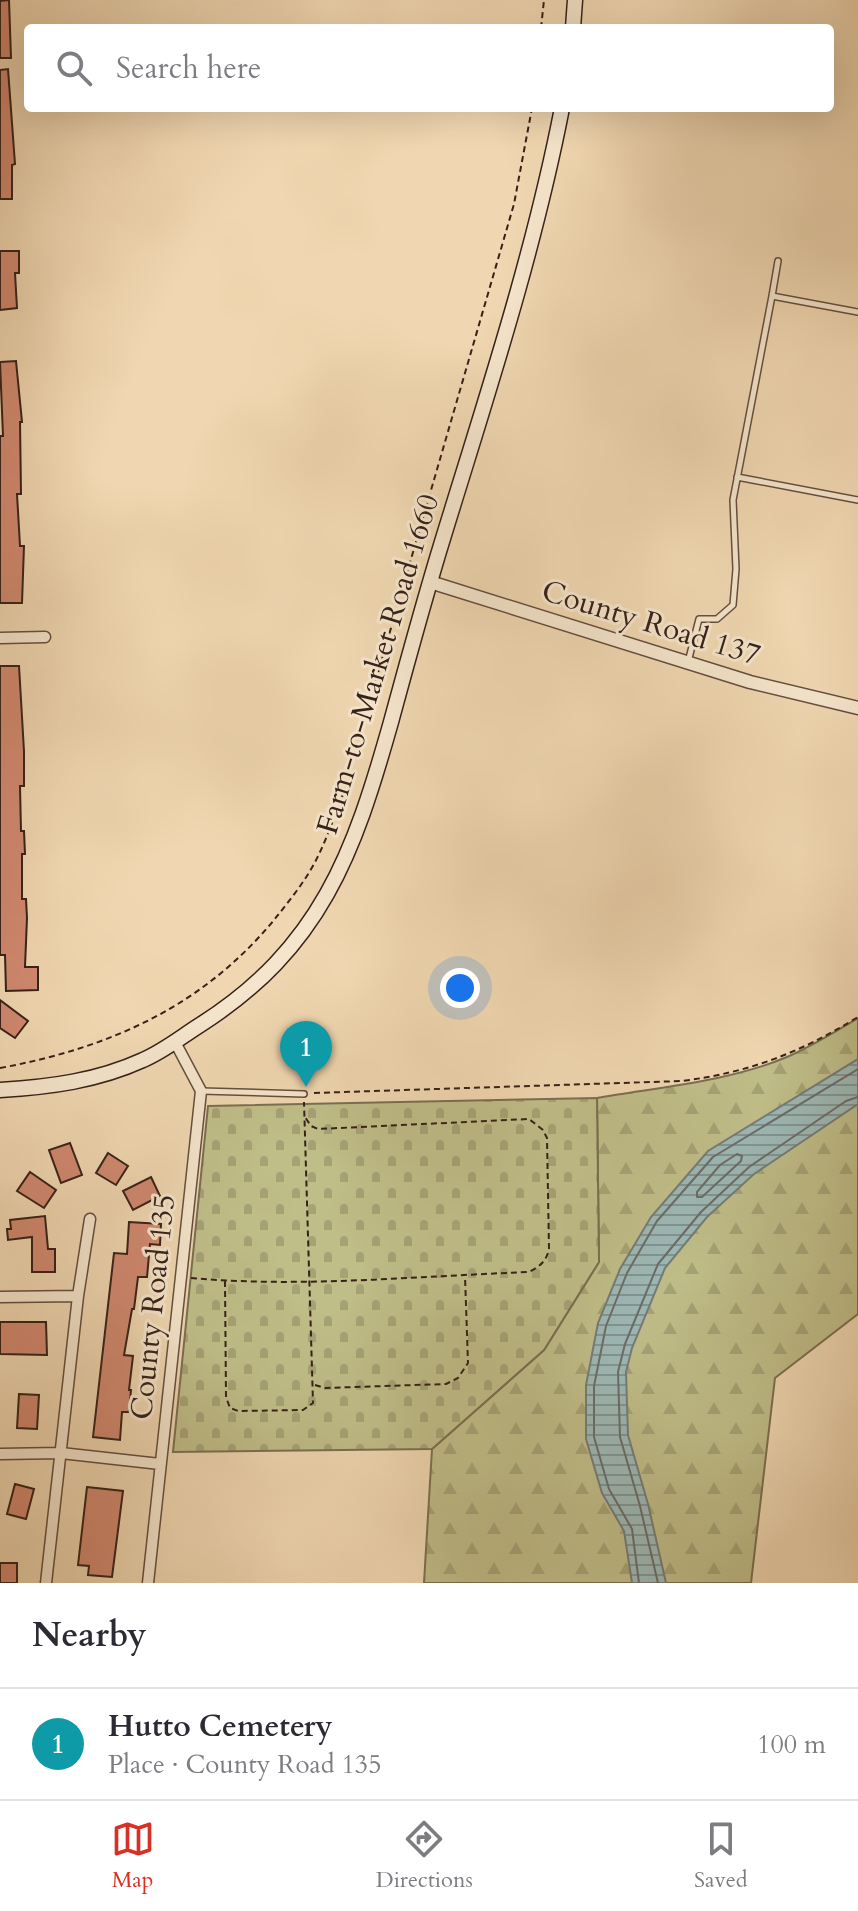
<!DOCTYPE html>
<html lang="en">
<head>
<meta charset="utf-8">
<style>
  body { margin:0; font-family:Cardo,serif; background:#f7f7f7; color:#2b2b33 }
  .you { position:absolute; left:460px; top:988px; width:28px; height:28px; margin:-20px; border:6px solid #fff; border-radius:50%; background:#1a73e8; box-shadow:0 0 0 12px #1a73e833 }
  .badge { display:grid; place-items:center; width:52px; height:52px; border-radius:50%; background:#d93025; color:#fff; font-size:26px; font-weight:700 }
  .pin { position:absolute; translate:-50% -66px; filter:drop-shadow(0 2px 4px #0008) }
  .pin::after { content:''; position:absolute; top:42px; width:28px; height:24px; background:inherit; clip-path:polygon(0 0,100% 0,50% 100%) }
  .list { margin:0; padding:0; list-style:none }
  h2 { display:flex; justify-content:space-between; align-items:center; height:104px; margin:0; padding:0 32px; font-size:34px }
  h2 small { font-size:26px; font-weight:400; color:#7c7c81 }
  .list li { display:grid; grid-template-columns:52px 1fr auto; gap:24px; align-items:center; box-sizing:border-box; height:112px; padding:0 32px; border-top:2px solid #e1e1e2 }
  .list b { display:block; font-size:30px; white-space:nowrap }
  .list p { margin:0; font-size:26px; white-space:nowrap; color:#7c7c81 }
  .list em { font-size:26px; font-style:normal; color:#7c7c81 }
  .icon { flex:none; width:44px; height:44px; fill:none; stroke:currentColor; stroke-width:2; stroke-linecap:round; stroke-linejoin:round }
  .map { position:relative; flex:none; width:858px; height:1583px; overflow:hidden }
  .search { position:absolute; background:#fff; box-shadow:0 8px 32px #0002; left:24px; right:24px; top:24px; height:88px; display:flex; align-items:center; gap:20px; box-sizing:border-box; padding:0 28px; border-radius:8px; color:#7c7c81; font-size:30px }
  .sheet { height:216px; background:#fff }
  nav { display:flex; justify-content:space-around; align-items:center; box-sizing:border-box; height:112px; border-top:2px solid #e1e1e2; background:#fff; font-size:22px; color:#7c7c81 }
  nav a { display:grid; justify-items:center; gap:4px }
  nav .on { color:#d93025 }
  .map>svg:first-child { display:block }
  .forest { fill:url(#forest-firs); stroke:#7a6f50; stroke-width:2 }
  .cemetery { fill:url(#cemetery-stones); stroke:#7a6f50; stroke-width:2 }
  .water { fill:url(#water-rules); stroke:#747c77; stroke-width:2 }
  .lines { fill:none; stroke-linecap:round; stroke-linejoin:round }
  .shore { stroke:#6a6c67; stroke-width:2 }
  .building { fill:#d18970; stroke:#362119; stroke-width:2 }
  .service-casing { stroke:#644e3f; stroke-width:8 }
  .minor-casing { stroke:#644e3f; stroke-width:13 }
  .tertiary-casing { stroke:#644e3f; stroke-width:15 }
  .secondary-casing { stroke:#362119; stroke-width:17 }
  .path { stroke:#362119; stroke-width:2; stroke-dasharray:6 4; stroke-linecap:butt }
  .service { stroke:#f5e5cc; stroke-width:5 }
  .minor { stroke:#f5e5cc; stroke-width:10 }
  .tertiary { stroke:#f5e5cc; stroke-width:12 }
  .secondary { stroke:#f5e5cc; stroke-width:14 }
  .labels { text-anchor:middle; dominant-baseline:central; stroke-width:6; stroke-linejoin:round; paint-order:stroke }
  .street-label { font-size:30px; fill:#362119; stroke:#f5e5cc }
</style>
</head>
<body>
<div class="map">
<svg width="858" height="1583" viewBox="0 0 858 1583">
  <defs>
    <pattern id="forest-firs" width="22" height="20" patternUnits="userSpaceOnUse" patternTransform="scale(2)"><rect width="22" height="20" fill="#bfbd88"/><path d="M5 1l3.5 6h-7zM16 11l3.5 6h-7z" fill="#a5a275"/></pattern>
    <pattern id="cemetery-stones" width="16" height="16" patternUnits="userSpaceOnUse" patternTransform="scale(2)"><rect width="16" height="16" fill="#bfbd88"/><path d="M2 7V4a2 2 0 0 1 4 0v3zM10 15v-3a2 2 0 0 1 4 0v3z" fill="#a5a275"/></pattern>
    <pattern id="water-rules" width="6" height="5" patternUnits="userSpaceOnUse" patternTransform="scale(2)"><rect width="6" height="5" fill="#9db8b5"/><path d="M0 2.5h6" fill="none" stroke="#819592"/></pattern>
  </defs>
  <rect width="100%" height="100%" fill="#f0d7b1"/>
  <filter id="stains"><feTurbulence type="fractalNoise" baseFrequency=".0025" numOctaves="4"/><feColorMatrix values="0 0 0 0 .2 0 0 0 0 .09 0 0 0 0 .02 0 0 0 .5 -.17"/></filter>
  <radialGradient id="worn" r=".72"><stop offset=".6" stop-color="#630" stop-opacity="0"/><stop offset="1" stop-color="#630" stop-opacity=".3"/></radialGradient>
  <path class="forest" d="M858,1018V1314L775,1378L751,1583H424L432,1449L544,1350L599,1262L597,1098C660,1087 727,1082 787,1057C812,1046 835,1032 858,1018Z"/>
  <path class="cemetery" d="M597,1098L599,1262L544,1350L432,1449L173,1452L208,1106Z"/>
  <path class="water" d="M858,1059V1104L754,1174L707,1217L665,1268L632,1348L626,1372L628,1435L648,1504L666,1583H632L624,1531L602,1493L586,1439V1385L598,1323L620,1269L651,1217L708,1151Z"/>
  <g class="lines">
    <path class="shore" d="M737,1154L742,1156L741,1161L702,1197H697V1192L720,1165Z
      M639,1583L632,1529L609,1489L594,1437V1386L606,1326L627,1273L657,1221L713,1157L858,1069
      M658,1583L640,1506L620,1437L618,1372L625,1344L658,1264L701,1212L749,1167L846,1101L858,1097"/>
  </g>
  <path class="building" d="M9,0L11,58H0V1Z
    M8,69L15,164L12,165V199H0V70Z
    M0,251H19V273H15L17,308L0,310Z
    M16,361L22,422H20L21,494H17L20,546H24L22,603H0V436H3L0,362Z
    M0,666H19L24,751V786H20L21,831H24L25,854H22V899H26L27,918L25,967H38V990L6,991L5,955H0Z
    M0,1000L28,1021L15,1038L0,1028Z
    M70,1143L82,1175L61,1183L49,1150Z
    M108,1153L128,1166L116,1185L96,1173Z
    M30,1172L56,1190L44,1208L17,1191Z
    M151,1177L160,1196L133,1210L123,1191Z
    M45,1216L48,1249H55V1272H32V1237L8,1240L7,1229H11L10,1220Z
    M129,1222L161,1224L160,1245L150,1244L147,1277H138L134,1309H132L124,1355L133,1356L129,1390H131L129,1412H122L120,1440L93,1437L114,1253L127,1254Z
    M0,1322H46L47,1355L0,1354Z
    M19,1394L39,1395L37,1429L17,1428Z
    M15,1484L34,1489L26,1519L7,1514Z
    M87,1487L123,1491L112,1577L88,1575L89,1566L78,1565Z
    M0,1563H17V1583H0Z"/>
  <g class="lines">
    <g class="service-casing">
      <path id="service" d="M772,296L778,261
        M737,477L858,500
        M688,662L699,619H717L733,605L736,569L733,500L772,296L858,312
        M201,1091L304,1094"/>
    </g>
    <g class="minor-casing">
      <path id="minor" d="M0,638L45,637
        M0,1297L78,1296
        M0,1454L61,1453L160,1464
        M46,1583L78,1296L90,1219
        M148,1583L201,1091L175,1042"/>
    </g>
    <g class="tertiary-casing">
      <path id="tertiary" d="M430,582L750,682L858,708"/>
    </g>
    <g class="secondary-casing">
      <path id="secondary" d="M573,28L575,0
        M0,1090C50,1087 97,1081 143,1060C164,1051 181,1037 200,1025C321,948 354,853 391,722C407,663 423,604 441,545C485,401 533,257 562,108"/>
    </g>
    <path class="path" d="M541,28L544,0
      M0,1068C109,1048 202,1007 274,920C290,900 308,878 319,854C328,836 334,816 342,797L514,204L532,108
      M314,1093L682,1081C751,1072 799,1053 858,1017
      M191,1278C300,1288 419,1276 529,1272C540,1266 546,1262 549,1249L547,1138L543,1130L529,1119L318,1129L311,1126L305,1117
      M225,1281L226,1397L230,1408L238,1411L303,1410L313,1403L304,1102
      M315,1385L325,1388L446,1384L458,1378L468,1363L465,1276"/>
    <use href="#service" class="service"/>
    <use href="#minor" class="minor"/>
    <use href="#tertiary" class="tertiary"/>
    <use href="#secondary" class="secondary"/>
  </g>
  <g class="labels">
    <g class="street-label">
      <text transform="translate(651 623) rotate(17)">County Road 137</text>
      <text transform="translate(378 664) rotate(-73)">Farm-to-Market Road 1660</text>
      <text transform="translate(153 1307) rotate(-84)">County Road 135</text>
    </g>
  </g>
  <rect width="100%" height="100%" filter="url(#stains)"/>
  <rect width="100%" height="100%" fill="url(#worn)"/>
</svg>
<div class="you"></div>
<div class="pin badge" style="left:306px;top:1087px;background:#0f9aa8">1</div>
<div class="search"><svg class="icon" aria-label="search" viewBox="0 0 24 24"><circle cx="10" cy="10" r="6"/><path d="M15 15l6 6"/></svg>Search here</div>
</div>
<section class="sheet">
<h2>Nearby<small></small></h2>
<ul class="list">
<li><span class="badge" style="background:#0f9aa8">1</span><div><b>Hutto Cemetery</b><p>Place · County Road 135</p></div><em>100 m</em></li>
</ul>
</section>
<nav>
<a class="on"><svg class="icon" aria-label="map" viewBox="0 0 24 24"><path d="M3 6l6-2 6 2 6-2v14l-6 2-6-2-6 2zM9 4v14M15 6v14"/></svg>Map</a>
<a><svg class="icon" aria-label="directions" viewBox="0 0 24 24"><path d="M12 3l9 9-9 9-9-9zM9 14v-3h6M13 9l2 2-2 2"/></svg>Directions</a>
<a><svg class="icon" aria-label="saved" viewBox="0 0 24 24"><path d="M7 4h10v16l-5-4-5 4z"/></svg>Saved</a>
</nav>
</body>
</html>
